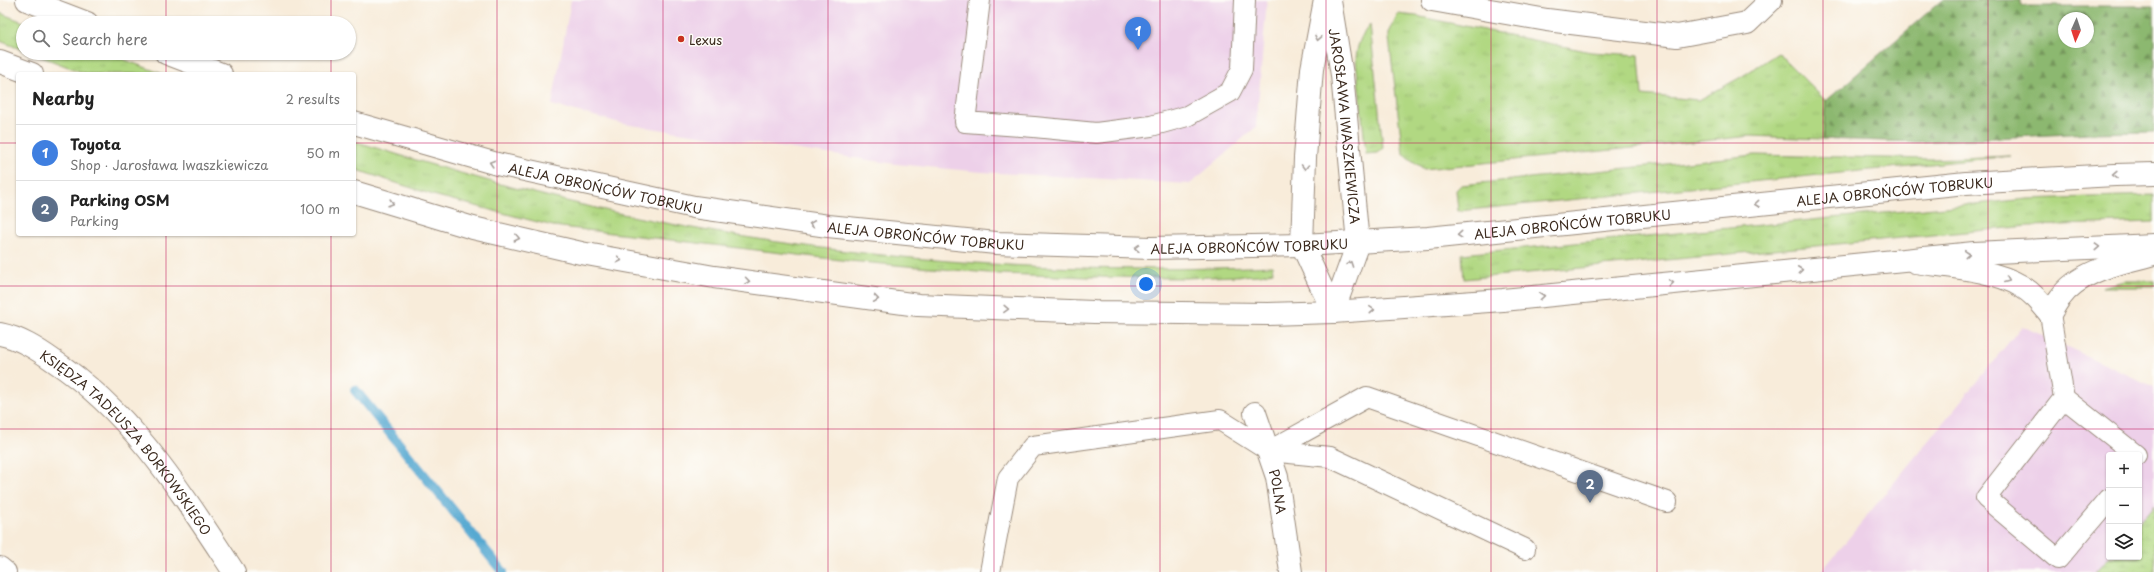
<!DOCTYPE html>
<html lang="en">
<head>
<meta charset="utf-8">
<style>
  body { margin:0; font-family:"Playpen Sans",sans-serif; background:#f2f2f2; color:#222 }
  .controls { position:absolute; right:12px; bottom:12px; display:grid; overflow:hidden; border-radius:4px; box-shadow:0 1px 3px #0004 }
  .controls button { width:36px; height:36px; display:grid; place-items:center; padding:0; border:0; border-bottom:1px solid #e0e0e0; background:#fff; color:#222; font:20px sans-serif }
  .compass { position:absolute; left:2058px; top:12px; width:36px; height:36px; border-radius:50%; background:#fff; box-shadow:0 1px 3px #0004; rotate:183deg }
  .you { position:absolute; left:1146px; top:284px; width:14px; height:14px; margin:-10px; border:3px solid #fff; border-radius:50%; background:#1a73e8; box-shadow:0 0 0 6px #1a73e833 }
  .badge { display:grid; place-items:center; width:26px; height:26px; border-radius:50%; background:#d93025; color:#fff; font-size:13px; font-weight:700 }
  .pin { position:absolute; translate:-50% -33px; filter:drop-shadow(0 1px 2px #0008) }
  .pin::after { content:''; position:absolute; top:21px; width:14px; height:12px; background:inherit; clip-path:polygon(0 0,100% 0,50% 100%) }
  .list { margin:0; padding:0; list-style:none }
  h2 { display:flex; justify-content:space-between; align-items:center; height:52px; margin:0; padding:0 16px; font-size:17px }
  h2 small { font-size:13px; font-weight:400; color:#767676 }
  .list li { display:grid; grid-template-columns:26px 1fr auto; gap:12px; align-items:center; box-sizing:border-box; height:56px; padding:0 16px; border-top:1px solid #e0e0e0 }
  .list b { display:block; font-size:15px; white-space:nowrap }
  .list p { margin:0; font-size:13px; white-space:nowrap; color:#767676 }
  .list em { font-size:13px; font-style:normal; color:#767676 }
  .icon { flex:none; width:22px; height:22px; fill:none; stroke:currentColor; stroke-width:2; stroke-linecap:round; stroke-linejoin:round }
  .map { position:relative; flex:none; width:2154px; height:572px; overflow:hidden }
  .search { position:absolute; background:#fff; box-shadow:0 1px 3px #0004; left:16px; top:16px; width:340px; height:44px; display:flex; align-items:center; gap:10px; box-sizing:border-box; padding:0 14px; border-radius:22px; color:#767676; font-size:15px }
  .panel { position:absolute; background:#fff; box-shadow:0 1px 3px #0004; left:16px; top:72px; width:340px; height:164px; border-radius:4px }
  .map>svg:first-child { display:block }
  .built { fill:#edd0e9 }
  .grass { fill:url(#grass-tufts); stroke:#768150 }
  .forest { fill:url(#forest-firs); stroke:#647147; fill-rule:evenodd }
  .wetland { fill:url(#wetland-marsh); stroke:#768150 }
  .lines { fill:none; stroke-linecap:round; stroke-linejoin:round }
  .stream { stroke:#56a9d1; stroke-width:10 }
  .lane-casing { stroke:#9a8b7c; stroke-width:22 }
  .street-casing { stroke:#9a8b7c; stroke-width:24 }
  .secondary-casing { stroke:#9a8b7c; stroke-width:24 }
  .lane { stroke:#fff; stroke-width:20 }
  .street { stroke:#fff; stroke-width:22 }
  .secondary { stroke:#fff; stroke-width:22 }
  .oneway { stroke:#a79f9a }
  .grid { fill:none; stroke:#c2185b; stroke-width:1; stroke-opacity:0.55 }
  .poi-dot { fill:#c8321e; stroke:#fdfcf7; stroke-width:1.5 }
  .labels { text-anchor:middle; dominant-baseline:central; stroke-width:3; stroke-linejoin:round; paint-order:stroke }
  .poi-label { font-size:13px; fill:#3b2a1e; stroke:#fdfcf7; text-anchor:start }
  .street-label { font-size:13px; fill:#3b2a1e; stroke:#fdfcf7 }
</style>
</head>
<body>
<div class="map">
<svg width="2154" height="572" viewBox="0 0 2154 572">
  <defs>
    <pattern id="grass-tufts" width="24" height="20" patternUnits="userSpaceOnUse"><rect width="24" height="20" fill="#b1d882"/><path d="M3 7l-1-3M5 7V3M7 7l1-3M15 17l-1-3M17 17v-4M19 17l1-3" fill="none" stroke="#99ba70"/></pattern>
    <pattern id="forest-firs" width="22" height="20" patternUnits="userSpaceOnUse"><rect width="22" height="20" fill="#8cb870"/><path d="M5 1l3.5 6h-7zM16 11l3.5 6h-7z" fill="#74965b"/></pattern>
    <pattern id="wetland-marsh" width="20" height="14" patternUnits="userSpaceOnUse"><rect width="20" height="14" fill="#b1d882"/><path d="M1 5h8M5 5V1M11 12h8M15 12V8" fill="none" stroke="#99ba70"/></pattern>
  </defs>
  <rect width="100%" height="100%" fill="#fdfcf7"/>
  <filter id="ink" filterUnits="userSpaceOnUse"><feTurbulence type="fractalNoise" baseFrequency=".025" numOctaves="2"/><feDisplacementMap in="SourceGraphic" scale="8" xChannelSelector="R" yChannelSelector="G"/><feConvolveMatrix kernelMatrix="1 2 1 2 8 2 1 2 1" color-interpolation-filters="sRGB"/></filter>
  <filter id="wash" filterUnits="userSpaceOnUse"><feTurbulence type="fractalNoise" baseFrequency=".012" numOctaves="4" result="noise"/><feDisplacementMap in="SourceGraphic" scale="16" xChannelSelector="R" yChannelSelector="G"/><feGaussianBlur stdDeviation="0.9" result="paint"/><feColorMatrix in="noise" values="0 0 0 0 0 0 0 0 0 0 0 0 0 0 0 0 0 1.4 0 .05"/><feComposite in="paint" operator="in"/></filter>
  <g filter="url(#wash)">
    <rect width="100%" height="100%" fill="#f8ecda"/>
    <path class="built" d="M571,0H1267L1256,127L1190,184L982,172L896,164L624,124L552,105Z
      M2022,326L2154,387V505L2139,523V455H2109V557L2096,572H1821Z"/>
    <path class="grass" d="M0,13L26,23H23V50L0,41Z
      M1398,14L1416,16L1591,52L1639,55L1642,95L1699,100L1741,77L1778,53L1826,101L1823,139L1751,136L1424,169L1403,154L1389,38V33Z
      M1370,25L1383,148L1377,153L1366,154L1356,60C1357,46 1360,36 1370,25Z
      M31,53H106L163,74H87Z
      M354,141C468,177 585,209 703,230C891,263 1082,275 1272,266L1273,272L1260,275L1185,278L1089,277L1000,274L849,261L553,226L433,195L354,169Z
      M1755,155L1932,159L2011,156L1458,211L1456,190L1461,185Z
      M2154,195V222L2029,226L1464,279L1462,254L2027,199Z
      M2125,281H2154V287H2102Z"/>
    <path class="forest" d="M1942,0H2021V6H2154V132L2089,133L1918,142L1823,139L1826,101ZM2064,18H2088V42H2064Z"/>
    <path class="wetland" d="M2154,505V572H2096L2109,557H2139V523Z"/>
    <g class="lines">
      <path class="stream" d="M355,390L503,572"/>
    </g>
  </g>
  <g filter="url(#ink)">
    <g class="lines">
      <g class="lane-casing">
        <path id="lane" d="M980,0L965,122L1034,127L1096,133L1151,126L1187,116L1230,92L1242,69L1245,0
          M2050,314L2064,398L2136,455
          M2064,398L1986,498L2058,559L2109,499
          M1269,451L1367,397L1667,502
          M0,567L6,572
          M990,572L1008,478L1033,446L1220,420L1269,451L1330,457L1525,549"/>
      </g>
      <g class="street-casing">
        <g id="street">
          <path d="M1325,0L1312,69L1305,158L1302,245L1333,312"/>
          <path d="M1432,0L1547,20L1677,36L1747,23L1771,0"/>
          <path id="s1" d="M1330,1L1342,75L1358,243L1333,312"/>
          <path d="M1915,262C1948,267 1993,269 2021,286C2033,293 2041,303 2050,314C2053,309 2056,303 2060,298C2081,269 2122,263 2154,254"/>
          <path id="s2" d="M0,334C20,338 37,349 54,361C133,413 183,495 234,572"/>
          <path id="s3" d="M1255,413L1277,477L1291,572"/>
        </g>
      </g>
      <g class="secondary-casing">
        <g id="secondary">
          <path d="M27,0L87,23"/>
          <path d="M166,53L221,74"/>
          <path d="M0,62L32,74"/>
          <path id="s4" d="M354,123L497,164L694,207L828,226L996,243L1151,248L1302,245L1428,238L1966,183L2115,175L2154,174"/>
          <path d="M354,192L473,228L581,253L714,277L918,305L1094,312L1268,314L1333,312L1503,300L1974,253L2154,245"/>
        </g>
      </g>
      <use href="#lane" class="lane"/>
      <use href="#street" class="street"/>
      <use href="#secondary" class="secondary"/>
    </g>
    <defs><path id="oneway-chevron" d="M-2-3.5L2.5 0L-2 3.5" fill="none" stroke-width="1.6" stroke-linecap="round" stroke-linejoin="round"/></defs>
    <g class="oneway">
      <use href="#oneway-chevron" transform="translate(1318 38) rotate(101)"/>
      <use href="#oneway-chevron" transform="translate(492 163) rotate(-163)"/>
      <use href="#oneway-chevron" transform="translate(1305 167) rotate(91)"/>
      <use href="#oneway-chevron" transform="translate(2115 175) rotate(178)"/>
      <use href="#oneway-chevron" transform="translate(391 203) rotate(17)"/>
      <use href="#oneway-chevron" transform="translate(1757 204) rotate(174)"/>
      <use href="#oneway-chevron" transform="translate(812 224) rotate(-172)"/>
      <use href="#oneway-chevron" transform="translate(1460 235) rotate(175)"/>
      <use href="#oneway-chevron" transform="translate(517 238) rotate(13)"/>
      <use href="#oneway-chevron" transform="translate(2097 247) rotate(-3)"/>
      <use href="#oneway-chevron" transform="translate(1137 248) rotate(-178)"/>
      <use href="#oneway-chevron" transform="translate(1967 254) rotate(-5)"/>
      <use href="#oneway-chevron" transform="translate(619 260) rotate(10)"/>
      <use href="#oneway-chevron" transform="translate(1350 264) rotate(-70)"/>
      <use href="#oneway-chevron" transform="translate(1800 270) rotate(-6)"/>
      <use href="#oneway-chevron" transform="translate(2007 280) rotate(22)"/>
      <use href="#oneway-chevron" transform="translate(747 281) rotate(8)"/>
      <use href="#oneway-chevron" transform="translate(1671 283) rotate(-6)"/>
      <use href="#oneway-chevron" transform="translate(1542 296) rotate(-6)"/>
      <use href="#oneway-chevron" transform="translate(876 299) rotate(8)"/>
      <use href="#oneway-chevron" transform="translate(1006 309) rotate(2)"/>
      <use href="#oneway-chevron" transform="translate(1372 310) rotate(-4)"/>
    </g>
  </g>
  <path class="grid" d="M166,0V23M331,0V23M497,0V572M663,0V572M828,0V572M994,0V572M1160,0V572M1326,0V572M1491,0V572M1657,0V572M1823,0V572M1988,0V572M166,53V74M331,53V74M0,143H18M354,143H2154M166,234V572M331,234V572M0,286H2154M0,429H2154"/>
  <circle class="poi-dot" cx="681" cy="39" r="4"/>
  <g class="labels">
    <g class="poi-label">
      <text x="689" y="39">Lexus</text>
    </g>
    <g class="street-label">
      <text stroke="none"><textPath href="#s1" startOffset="126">JAROSŁAWA IWASZKIEWICZA</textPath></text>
      <text stroke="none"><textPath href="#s4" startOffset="260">ALEJA OBROŃCÓW TOBRUKU</textPath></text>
      <text stroke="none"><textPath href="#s4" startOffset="1556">ALEJA OBROŃCÓW TOBRUKU</textPath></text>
      <text stroke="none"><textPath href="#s4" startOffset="1232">ALEJA OBROŃCÓW TOBRUKU</textPath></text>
      <text stroke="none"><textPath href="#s4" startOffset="584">ALEJA OBROŃCÓW TOBRUKU</textPath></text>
      <text stroke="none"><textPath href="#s4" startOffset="908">ALEJA OBROŃCÓW TOBRUKU</textPath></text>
      <text stroke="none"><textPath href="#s2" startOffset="170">KSIĘDZA TADEUSZA BORKOWSKIEGO</textPath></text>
      <text stroke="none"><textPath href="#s3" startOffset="82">POLNA</textPath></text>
    </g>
  </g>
</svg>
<div class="controls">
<button>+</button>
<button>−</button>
<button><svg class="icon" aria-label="layers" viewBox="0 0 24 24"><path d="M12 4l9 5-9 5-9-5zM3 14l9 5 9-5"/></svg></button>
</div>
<svg class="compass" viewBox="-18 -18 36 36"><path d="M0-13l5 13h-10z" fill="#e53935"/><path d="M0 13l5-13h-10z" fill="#767676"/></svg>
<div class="you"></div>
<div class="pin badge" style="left:1138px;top:50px;background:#3f7fe0">1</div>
<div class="pin badge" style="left:1590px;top:503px;background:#5c6f8a">2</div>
<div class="search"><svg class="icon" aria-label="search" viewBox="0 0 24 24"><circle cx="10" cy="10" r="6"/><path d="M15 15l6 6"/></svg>Search here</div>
<section class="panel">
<h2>Nearby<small>2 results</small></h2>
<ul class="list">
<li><span class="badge" style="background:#3f7fe0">1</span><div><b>Toyota</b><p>Shop · Jarosława Iwaszkiewicza</p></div><em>50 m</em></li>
<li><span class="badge" style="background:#5c6f8a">2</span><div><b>Parking OSM</b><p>Parking</p></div><em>100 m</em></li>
</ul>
</section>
</div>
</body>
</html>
